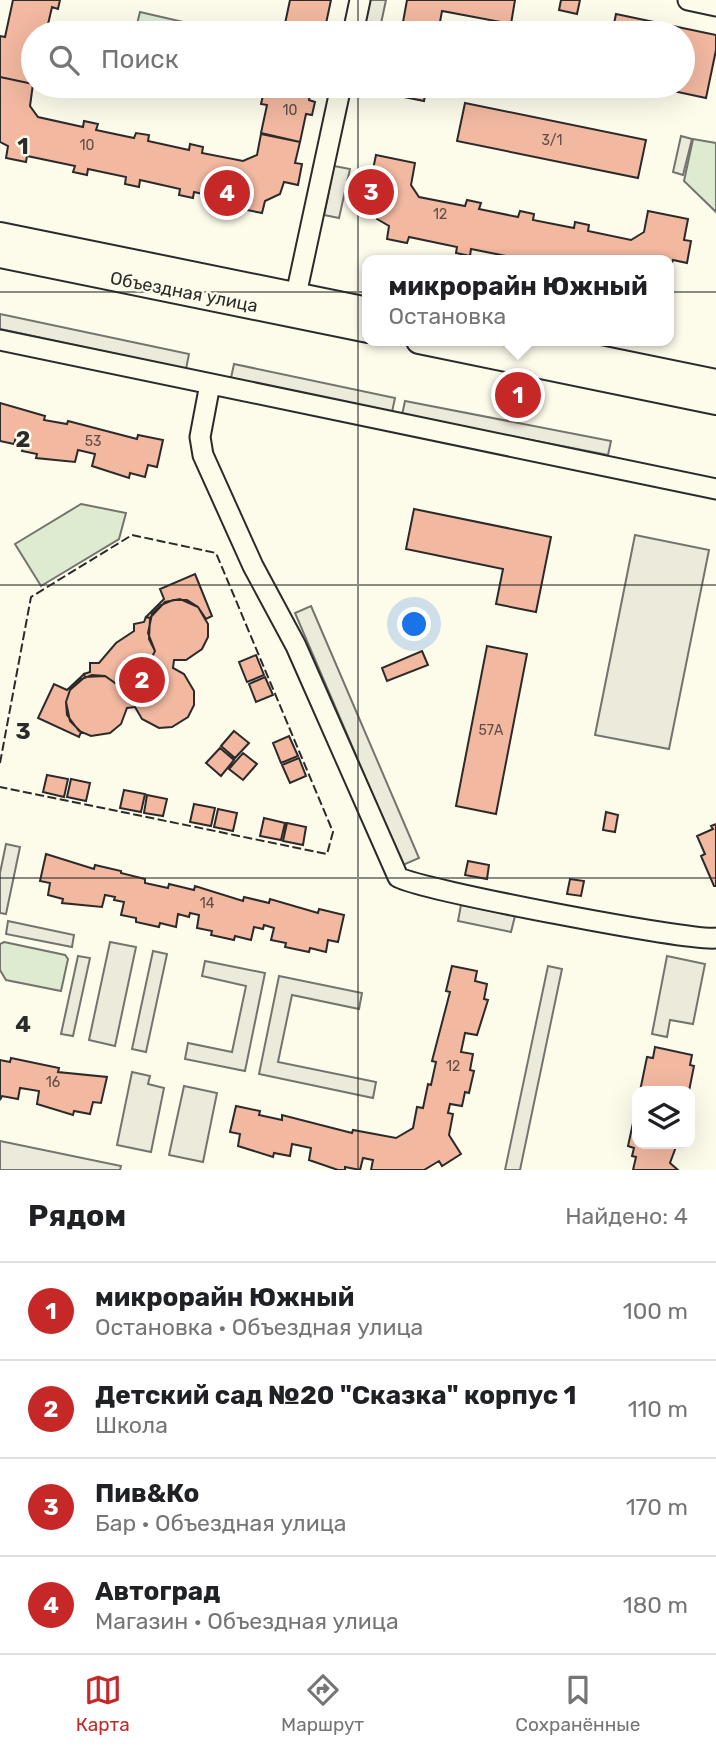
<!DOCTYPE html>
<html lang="ru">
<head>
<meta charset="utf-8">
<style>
  body { margin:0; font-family:Rubik,sans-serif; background:#f6f6f6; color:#202124 }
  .controls { position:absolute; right:21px; bottom:21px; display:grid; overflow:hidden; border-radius:14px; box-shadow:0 7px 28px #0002 }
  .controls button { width:63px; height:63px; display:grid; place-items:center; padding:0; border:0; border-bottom:2px solid #e0e0e0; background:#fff; color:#202124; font:35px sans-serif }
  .you { position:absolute; left:415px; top:625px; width:24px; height:24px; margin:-18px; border:5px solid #fff; border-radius:50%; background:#1a73e8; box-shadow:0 0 0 10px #1a73e833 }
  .badge { display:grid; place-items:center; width:46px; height:46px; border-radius:50%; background:#c62828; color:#fff; font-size:23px; font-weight:700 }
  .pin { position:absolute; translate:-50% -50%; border:4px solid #fff; box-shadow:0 2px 7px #0006 }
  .popup { position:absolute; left:362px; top:255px; width:312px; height:91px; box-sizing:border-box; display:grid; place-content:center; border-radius:14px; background:#fff; filter:drop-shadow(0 2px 5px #0005); font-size:23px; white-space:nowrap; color:#757577 }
  .popup b { font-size:26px; color:#202124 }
  .popup::after { content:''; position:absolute; left:50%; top:100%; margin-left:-14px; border:14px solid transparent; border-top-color:#fff }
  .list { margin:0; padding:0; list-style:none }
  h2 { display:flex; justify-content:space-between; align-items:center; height:91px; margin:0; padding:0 28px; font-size:30px }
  h2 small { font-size:23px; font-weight:400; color:#757577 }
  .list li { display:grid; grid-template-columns:46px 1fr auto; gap:21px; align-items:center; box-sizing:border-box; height:98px; padding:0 28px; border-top:2px solid #e0e0e0 }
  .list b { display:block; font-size:26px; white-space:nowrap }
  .list p { margin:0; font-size:23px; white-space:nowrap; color:#757577 }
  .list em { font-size:23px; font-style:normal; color:#757577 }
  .icon { flex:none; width:38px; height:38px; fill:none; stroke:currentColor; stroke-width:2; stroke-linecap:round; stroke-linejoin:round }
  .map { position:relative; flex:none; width:716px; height:1170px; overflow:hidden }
  .search { position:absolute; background:#fff; box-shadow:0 7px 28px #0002; left:21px; right:21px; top:21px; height:77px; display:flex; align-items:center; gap:18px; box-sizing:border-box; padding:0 24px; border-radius:38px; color:#757577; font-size:26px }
  .sheet { height:483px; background:#fff }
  nav { display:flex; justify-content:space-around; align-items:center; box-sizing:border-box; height:98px; border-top:2px solid #e0e0e0; background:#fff; font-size:19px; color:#757577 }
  nav a { display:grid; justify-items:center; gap:4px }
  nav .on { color:#c62828 }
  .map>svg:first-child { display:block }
  .green { fill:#deebd1; stroke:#74746e; stroke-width:2 }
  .parking { fill:#eceadb; stroke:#74746e; stroke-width:2 }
  .building { fill:#f2b8a0; stroke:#2b2b2b; stroke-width:2 }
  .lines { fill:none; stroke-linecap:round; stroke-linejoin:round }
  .minor-casing { stroke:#2b2b2b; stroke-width:23 }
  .major-casing { stroke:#2b2b2b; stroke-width:28 }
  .minor { stroke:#fdfbea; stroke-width:19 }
  .major { stroke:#fdfbea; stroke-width:24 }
  .fence { stroke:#2b2b2b; stroke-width:2; stroke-dasharray:9 3.5; stroke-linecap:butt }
  .grid { fill:none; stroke:#2b2b2b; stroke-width:2; stroke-opacity:0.55 }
  .labels { text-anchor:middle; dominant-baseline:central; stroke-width:5; stroke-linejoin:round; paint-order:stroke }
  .number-label { font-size:14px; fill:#5d4e48 }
  .street-label { font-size:18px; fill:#2b2b2b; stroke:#fdfbea }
  .grid-label { font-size:23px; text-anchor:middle; font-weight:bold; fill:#2b2b2b; stroke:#fdfbea; stroke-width:5; stroke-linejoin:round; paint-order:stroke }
</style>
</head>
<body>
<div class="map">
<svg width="716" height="1170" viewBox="0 0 716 1170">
  <rect width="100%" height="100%" fill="#fdfbea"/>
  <path class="green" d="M140,12L192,24L190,33H125L127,26L136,28Z
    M693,139L716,143V212L684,181Z
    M81,504L126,513L119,539L41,586L15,544Z
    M4,942L65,955L68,959L61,991L6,980L0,970V944Z"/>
  <path class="parking" d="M370,0H386L379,33H363Z
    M681,136L692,139L683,175L673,172Z
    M334,166L350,169L339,218L324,215Z
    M0,314L189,354L186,369L0,329Z
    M234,364L395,398L392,412L231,378Z
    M405,401L611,441L608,455L402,415Z
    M635,535L709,550L669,749L595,735Z
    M311,606L419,858L403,865L295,613Z
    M6,844L20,847L6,914L0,913V873Z
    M461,905L515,916L511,932L458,921Z
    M8,921L74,935L72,947L6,934Z
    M110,942L136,947L115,1046L89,1040Z
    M153,951L167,954L146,1052L132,1049Z
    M78,956L90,958L73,1036L61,1034Z
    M667,956L705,964L693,1024L670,1020L667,1037L652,1034Z
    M205,961L265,973L245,1071L185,1059L188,1043L232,1052L246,986L202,976Z
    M548,966L562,969L520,1170H505Z
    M279,976L362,993L359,1009L292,995L278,1062L376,1082L373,1098L259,1074Z
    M132,1072L150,1076L148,1084L164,1088L151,1152L117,1145Z
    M184,1086L217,1093L203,1162L169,1155Z
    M0,1141L121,1166L120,1170H0Z"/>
  <path class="building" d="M13,0H60L58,9L52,7L46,33H33V84L0,77V36L5,37Z
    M290,0H331L324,33H283Z
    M407,0H515L511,24L442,11L438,33H401Z
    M561,0H580L577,14L559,10Z
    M616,14L716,35V50L706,98L673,91L674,86H683V33H612Z
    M554,26L571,29L570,33H552Z
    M0,77L33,84L30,106L38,117L83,127L84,121L98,124L96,130L134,138L136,133L149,135L148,141L189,150L190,144L203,147L202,153L243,161L257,155L261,134L300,142L295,163L302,164L298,185L284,182L280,194L265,201L262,213L242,209L244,203L194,192L193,198L179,195L180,189L140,180L139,187L125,184L126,177L88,169L87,175L73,172L75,166L27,156L26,162L6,158L8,146L0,142Z
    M271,86H312L309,100L315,102L312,115L306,114L300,142L261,133L267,105L261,104L264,91L270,92Z
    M390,86H427L424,101L389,94Z
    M465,103L646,140L638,178L457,141Z
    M376,155L415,163L411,185L419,197L465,206L467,200L481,203L479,209L518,217L520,211L534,214L533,220L574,228L575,222L589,225L588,231L631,240L644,232L648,211L688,219L684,240L691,241L687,263L673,260L668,273V260H510L511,257L471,249L470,256L456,253L457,247L409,237L407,243L387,239L389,226L377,219L375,202L360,199L364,177L371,179Z
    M0,403L45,416L44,420L67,424L68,421L137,439L138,435L163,440L157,467L148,465L145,477L130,473L129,478L92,466L95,454L78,450L75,462L36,458L37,454L22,451L25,439L16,437L14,444L0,441Z
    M414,509L551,537L536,612L496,604L503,569L406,549Z
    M195,574L212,616L206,619L198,607L180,599L165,602L150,618L146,617L164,599L160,589Z
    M173,600H187L198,607L208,624V637L202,649L186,660H174L173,668L184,674L194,691V705L188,717L172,727L159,728L142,719L135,707L127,708L121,724L110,733L91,736L79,731L67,715L66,702L70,690L79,680L92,675L105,676L118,685L127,681L126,676L146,657L151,659L155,651L148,633L152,614L161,605Z
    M146,617L150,618L149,639L155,651L151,659L146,657L126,676L127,681L118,685L105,676L85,677L84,674L90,672V663H99L116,643L134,631V624L144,622Z
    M487,646L527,654L496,814L456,806Z
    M422,651L428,665L387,681L382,668Z
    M256,655L264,675L247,682L239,662Z
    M84,674L85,677L70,690L66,702L70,721L81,732L79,737L38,718L54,684L67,690Z
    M265,677L273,695L256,702L249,684Z
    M234,731L249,743L235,758L221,746Z
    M289,736L298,756L281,763L273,743Z
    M220,748L234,760L221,776L206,763Z
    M243,753L257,764L243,780L229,769Z
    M299,758L306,776L290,783L282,765Z
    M47,775L68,779L64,797L43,792Z
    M71,779L90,783L86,801L67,797Z
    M124,790L145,794L141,812L120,808Z
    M147,795L167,799L163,816L144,813Z
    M194,804L215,808L211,826L190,822Z
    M218,809L237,813L233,831L214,827Z
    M606,812L618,815L615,832L603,830Z
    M264,818L285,823L281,840L260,836Z
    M287,823L306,827L303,845L283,841Z
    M716,824V886H714L701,856L705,854L697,836L713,829L711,826Z
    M46,854L94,869L95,865L121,871V873L145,879V883L168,888L169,884L194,890L195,886L243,901L244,897L269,903L270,899L318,913L319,909L344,915L338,942L328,940L326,952L310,948L309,952L285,947L286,943L271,940L274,928L264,925L263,929L254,927L251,940L235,936L234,940L211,935L212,931L197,928L199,915L190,913L189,917L178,914L176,927L160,923L159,927L136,922V918L121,915L124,902L114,900L115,897L105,895L102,907L62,903L63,899L48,895L50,883L40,881Z
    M468,861L489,865L487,879L465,875Z
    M570,879L584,881L581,896L567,894Z
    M452,966L477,971L475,981L487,984L484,999L488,1000L477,1035L465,1033L461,1052L473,1054L470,1070L474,1071L469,1093L465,1092L462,1106L450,1104L448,1113L453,1114L449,1135L461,1154L442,1166L439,1161L424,1170H371L373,1160L363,1158L360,1170L345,1167V1170H338L309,1160L311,1148L292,1144L290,1156L274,1153L273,1157L238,1146L240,1134L230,1132L236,1106L260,1111L259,1115L282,1120V1115L352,1133L353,1130L396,1138L413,1128L417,1107L423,1108L428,1084L431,1085L436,1062L432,1061L450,992L446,991Z
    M655,1047L692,1055L690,1065L694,1066L689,1091H640L647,1057L653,1058Z
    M11,1058L59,1068L58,1072L107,1077L101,1103L93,1102L90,1114L74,1111L73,1115L37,1104L39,1091L20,1088L18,1099L2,1096L0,1100V1060L10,1062Z
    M636,1109L637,1144H677L670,1163L678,1170H633L636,1157L632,1156L634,1148L628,1146Z"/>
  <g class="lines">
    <g class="minor-casing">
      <path id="minor" d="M688,0L716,6
        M353,33L360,0
        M296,295L341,86
        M0,340L716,489
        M210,384L200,437L203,455L253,566L296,646L398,877C416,889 693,942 716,938"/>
    </g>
    <g class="major-casing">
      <path id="major" d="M0,235L368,310
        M0,255L368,330
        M419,341L716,402
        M516,341L716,382"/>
    </g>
    <use href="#minor" class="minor"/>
    <use href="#major" class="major"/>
    <path class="fence" d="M0,763L31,597L132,535L216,553L333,832L327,854L0,787"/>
  </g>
  <path class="grid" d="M358,0V33M358,86V1170M0,292H716M0,585H716M0,878H716"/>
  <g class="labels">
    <g class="number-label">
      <text x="290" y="110">10</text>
      <text x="552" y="140">3/1</text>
      <text x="87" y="145">10</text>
      <text x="440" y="214">12</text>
      <text x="93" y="441">53</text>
      <text x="491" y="730">57А</text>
      <text x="207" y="903">14</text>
      <text x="453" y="1066">12</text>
      <text x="53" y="1082">16</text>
    </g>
    <g class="street-label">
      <text transform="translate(184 292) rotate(11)">Объездная улица</text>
    </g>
  </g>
  <g class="grid-label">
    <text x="23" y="154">1</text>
    <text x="23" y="447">2</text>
    <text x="23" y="739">3</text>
    <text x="23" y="1032">4</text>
  </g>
</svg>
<div class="controls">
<button><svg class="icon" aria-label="layers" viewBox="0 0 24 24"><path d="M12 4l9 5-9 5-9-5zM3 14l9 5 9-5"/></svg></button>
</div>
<div class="you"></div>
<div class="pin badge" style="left:518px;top:395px">1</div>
<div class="popup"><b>микрорайн Южный</b>Остановка</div>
<div class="pin badge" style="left:142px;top:680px">2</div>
<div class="pin badge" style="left:371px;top:192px">3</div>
<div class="pin badge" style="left:227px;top:193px">4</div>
<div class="search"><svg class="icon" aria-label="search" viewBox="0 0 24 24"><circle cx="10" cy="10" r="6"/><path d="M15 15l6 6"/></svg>Поиск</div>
</div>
<section class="sheet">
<h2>Рядом<small>Найдено: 4</small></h2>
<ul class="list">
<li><span class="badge">1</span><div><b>микрорайн Южный</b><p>Остановка · Объездная улица</p></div><em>100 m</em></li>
<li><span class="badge">2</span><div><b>Детский сад №20 &quot;Сказка&quot; корпус 1</b><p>Школа</p></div><em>110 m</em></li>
<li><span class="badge">3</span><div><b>Пив&amp;Ко</b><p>Бар · Объездная улица</p></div><em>170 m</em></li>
<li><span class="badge">4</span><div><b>Автоград</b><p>Магазин · Объездная улица</p></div><em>180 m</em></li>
</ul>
</section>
<nav>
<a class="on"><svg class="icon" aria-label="map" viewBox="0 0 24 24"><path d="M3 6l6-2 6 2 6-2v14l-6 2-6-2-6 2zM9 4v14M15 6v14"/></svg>Карта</a>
<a><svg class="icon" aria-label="directions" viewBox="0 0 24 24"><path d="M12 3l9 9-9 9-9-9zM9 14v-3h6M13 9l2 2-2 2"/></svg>Маршрут</a>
<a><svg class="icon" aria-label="saved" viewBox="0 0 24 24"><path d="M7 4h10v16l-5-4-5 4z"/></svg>Сохранённые</a>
</nav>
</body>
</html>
